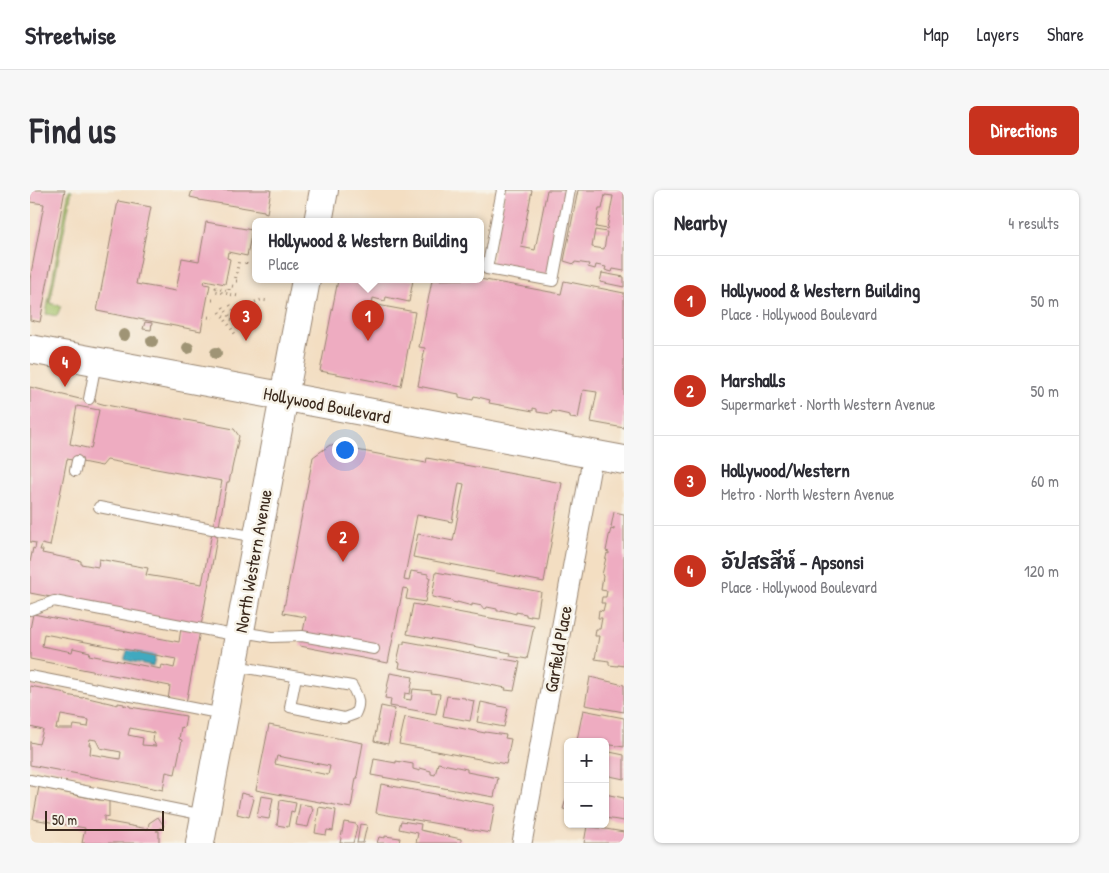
<!DOCTYPE html>
<html lang="en">
<head>
<meta charset="utf-8">
<style>
  body { margin:0; font-family:"Patrick Hand","Playpen Sans Thai",sans-serif; background:#f7f7f7; color:#2b2b33 }
  .controls { position:absolute; right:15px; bottom:15px; display:grid; overflow:hidden; border-radius:8px; box-shadow:0 1px 4px #0004 }
  .controls button { width:45px; height:45px; display:grid; place-items:center; padding:0; border:0; border-bottom:1px solid #e1e1e2; background:#fff; color:#2b2b33; font:25px sans-serif }
  .scale { position:absolute; left:15px; bottom:12px; width:119px; box-sizing:border-box; padding-left:5px; border:2px solid #3b2a1e; border-top:0; font-size:14px; line-height:18px; white-space:nowrap; color:#3b2a1e; -webkit-text-stroke:4px #f7f3e8; paint-order:stroke }
  .you { position:absolute; left:314px; top:259px; width:18px; height:18px; margin:-12px; border:4px solid #fff; border-radius:50%; background:#1a73e8; box-shadow:0 0 0 8px #1a73e833 }
  .badge { display:grid; place-items:center; width:32px; height:32px; border-radius:50%; background:#c8321e; color:#fff; font-size:16px; font-weight:700 }
  .pin { position:absolute; translate:-50% -41px; filter:drop-shadow(0 1px 2px #0008) }
  .pin::after { content:''; position:absolute; top:26px; width:18px; height:15px; background:inherit; clip-path:polygon(0 0,100% 0,50% 100%) }
  .popup { position:absolute; left:222px; top:28px; width:232px; height:65px; box-sizing:border-box; display:grid; place-content:center; border-radius:8px; background:#fff; filter:drop-shadow(0 1px 4px #0005); font-size:16px; white-space:nowrap; color:#7c7c81 }
  .popup b { font-size:19px; color:#2b2b33 }
  .popup::after { content:''; position:absolute; left:50%; top:100%; margin-left:-10px; border:10px solid transparent; border-top-color:#fff }
  .list { margin:0; padding:0; list-style:none }
  h2 { display:flex; justify-content:space-between; align-items:center; height:65px; margin:0; padding:0 20px; font-size:21px }
  h2 small { font-size:16px; font-weight:400; color:#7c7c81 }
  .list li { display:grid; grid-template-columns:32px 1fr auto; gap:15px; align-items:center; box-sizing:border-box; height:90px; padding:0 20px; border-top:1px solid #e1e1e2 }
  .list b { display:block; font-size:19px; white-space:nowrap }
  .list p { margin:0; font-size:16px; white-space:nowrap; color:#7c7c81 }
  .list em { font-size:16px; font-style:normal; color:#7c7c81 }
  .map { position:relative; flex:none; width:594px; height:653px; overflow:hidden; border-radius:8px }
  header { display:flex; align-items:center; gap:30px; box-sizing:border-box; height:70px; padding:0 25px; background:#fff; border-bottom:1px solid #e1e1e2 }
  header strong { font-size:24px }
  nav { display:flex; gap:28px; margin-inline-start:auto; font-size:18px }
  .intro { display:flex; align-items:center; justify-content:space-between; box-sizing:border-box; height:120px; padding:0 30px }
  h1 { margin:0; font-size:35px }
  .button { padding:12px 22px; border-radius:8px; background:#c8321e; color:#fff; font-size:18px; font-weight:700 }
  main { display:flex; gap:30px; padding:0 30px }
  aside { flex:1; background:#fff; border-radius:8px; box-shadow:0 1px 4px #0004 }
  .map>svg:first-child { display:block }
  .green { fill:#a3c169; stroke:#6f7644 }
  .water { fill:#3fa9bf; stroke:#3d6a6e }
  .building { fill:#eeacc1; fill-rule:evenodd }
  .lines { fill:none; stroke-linecap:round; stroke-linejoin:round }
  .lane-casing { stroke:#978470; stroke-width:12 }
  .street-casing { stroke:#978470; stroke-width:21 }
  .secondary-casing { stroke:#978470; stroke-width:30 }
  .primary-casing { stroke:#978470; stroke-width:30 }
  .path { stroke:#978470; stroke-width:3; stroke-dasharray:1 4; stroke-linecap:butt }
  .lane { stroke:#fff; stroke-width:10 }
  .street { stroke:#fff; stroke-width:19 }
  .secondary { stroke:#fff; stroke-width:28 }
  .primary { stroke:#fff; stroke-width:28 }
  .tree { fill:#9f9474 }
  .labels { text-anchor:middle; dominant-baseline:central; stroke-width:5; stroke-linejoin:round; paint-order:stroke }
  .street-label { font-size:18px; fill:#3b2a1e; stroke:#f7f3e8 }
</style>
</head>
<body>
<header>
<strong>Streetwise</strong>
<nav><a>Map</a><a>Layers</a><a>Share</a></nav>
</header>
<div class="intro"><h1>Find us</h1><a class="button">Directions</a></div>
<main>
<div class="map">
<svg width="594" height="653" viewBox="0 0 594 653">
  <rect width="100%" height="100%" fill="#f7f3e8"/>
  <filter id="ink" filterUnits="userSpaceOnUse"><feTurbulence type="fractalNoise" baseFrequency=".02" numOctaves="2"/><feDisplacementMap in="SourceGraphic" scale="10" xChannelSelector="R" yChannelSelector="G"/><feConvolveMatrix kernelMatrix="1 2 1 2 8 2 1 2 1" color-interpolation-filters="sRGB"/></filter>
  <filter id="wash" filterUnits="userSpaceOnUse"><feTurbulence type="fractalNoise" baseFrequency=".0096" numOctaves="4" result="noise"/><feDisplacementMap in="SourceGraphic" scale="20" xChannelSelector="R" yChannelSelector="G"/><feGaussianBlur stdDeviation="1.12" result="paint"/><feColorMatrix in="noise" values="0 0 0 0 0 0 0 0 0 0 0 0 0 0 0 0 0 1.4 0 .05"/><feComposite in="paint" operator="in"/></filter>
  <g filter="url(#wash)">
    <rect width="100%" height="100%" fill="#f3dec2"/>
    <path class="green" d="M39,0H42L20,113L31,116L27,126L16,124Z"/>
    <path class="water" d="M98,459L126,464L123,476L95,470V467Z"/>
    <g id="blocks">
      <path class="building" d="M0,0H35L10,132L0,130V89L14,14L0,12Z
        M162,0H241L237,23L234,22V21L169,10V9L160,7Z
        M475,0H502L491,57L505,60L517,0H537L521,86L461,75Z
        M548,0H594V81L583,79L582,82L575,80L576,77L566,75L565,79L558,77L559,74L545,72L544,74L534,71ZM575,5L583,6L577,39L566,37L569,19H572ZM565,40L577,42L574,59L562,57Z
        M88,11L121,17L106,94L146,101L152,68L169,71L176,32L222,40L217,66L198,62L197,68L200,69L195,94L175,90L174,94L180,95L171,141L67,121Z
        M572,83L594,87V97L570,92Z
        M450,89L531,104L534,91L594,103V238L561,232L567,202L553,200L548,229L540,228V225L522,221L521,224L507,222V219L503,218V221L459,213L460,210L444,206L443,210L429,207V204L388,196L395,158L389,157L402,90Z
        M308,90H383L379,112L356,107L355,111L343,108L342,114L385,122L371,196L290,181Z
        M115,132L122,133L121,140L113,139Z
        M0,197L54,210L55,208L66,210L65,212L76,215L204,239L209,246L199,292H197L171,436L0,403V372L3,358L5,359L6,353L0,352ZM47,216L69,220L61,259L40,254ZM37,269L72,276L77,270L192,291L172,394L116,385L118,378L69,369L68,377L51,374V371L12,363L13,360H10L12,354L20,356Z
        M300,255L396,273L397,268L532,293L514,392L383,367L388,344L423,351L434,294L429,293L422,332L387,325L374,390L379,391L381,381L398,384V387H400L395,412L376,409L378,399L373,398L358,473L270,456L276,427L253,423L283,267Z
        M584,322L594,324V476L588,475V476L579,475V471L565,469L569,446H565L566,439H570L572,428H568L569,420L573,421L575,413H571L572,407H576L577,401L571,400L573,386L572,385L577,363L579,364V362L576,361L579,346L581,339L584,340V338L581,337Z
        M406,382L511,402L507,426L501,425V427L496,426V424L486,422V424L471,420V421H467V419L457,417L456,419L452,418V416L442,414V416L427,412V413L422,412V411L402,407Z
        M383,414L504,436L497,469L480,466L481,463L377,444Z
        M3,424L149,452L151,438L170,441L156,513L138,510L140,496L0,469V439ZM14,444L146,469L144,478L132,475L131,479L59,465L60,462L43,458L42,462L12,456Z
        M374,451L490,472L484,501L475,500L476,498L369,478L370,473L367,472L371,454H374Z
        M360,483L383,487L380,504L375,503L374,509L381,510L383,499L402,501L401,503L410,504L406,524L360,516L361,509L355,508Z
        M560,487L594,495V522L555,515Z
        M0,496L36,503V505L53,508L54,507L88,515V513L94,514V516L95,515L100,516V517L156,526L154,538L151,537L149,549L152,550L145,584L136,582L133,600L0,575V552L9,554L13,540L0,537ZM31,525L59,530L58,537L44,535L43,539H26L27,534H29ZM100,538L124,543L123,551L126,556L112,555L113,548L98,545ZM60,549L66,550L70,558L91,562L90,569L60,564L61,555H59Z
        M417,506L435,508V509L444,511L440,531L413,526Z
        M451,512L478,518L474,537L447,532Z
        M351,516L365,519L358,554L344,551Z
        M553,520L594,528V557L575,554V552L547,550Z
        M375,527L455,543V542L476,545L475,548L481,549L476,574L369,554Z
        M239,535L333,553L327,586L328,587V588H326L321,618L226,600ZM247,566L300,576L298,585L245,574Z
        M575,561L594,565V589L575,585Z
        M344,569L366,573V571L383,574V579L390,581V578L401,581V584L405,585L408,573L437,579V582L468,588L464,607L341,585Z
        M351,594L465,615L460,643L346,623Z
        M9,597L69,610H79V627L74,626V631L118,639L119,633L128,627L134,636L126,641H129V653H52L55,638L3,629Z
        M211,603L223,606L222,609H224L219,627L207,624Z
        M575,604L594,608V631L575,628Z
        M231,606L243,608L239,629L227,627Z
        M537,606L538,607V620L533,619Z
        M250,610L266,613L264,622L261,621L258,637L247,635Z
        M270,614L282,616V619H283L278,637L266,635Z
        M289,617L306,620L303,641L297,640L296,645L285,643Z
        M371,631L391,634L390,640L431,649V653H386L388,643L369,639Z
        M314,632L326,634L327,638L323,653H310Z
        M330,634L337,635L333,653H327Z
        M557,636L594,642V653H554Z
        M355,646L370,648L369,653H347L349,647L355,648Z"/>
    </g>
  </g>
  <g filter="url(#ink)">
    <use href="#blocks" fill-opacity="0" stroke="#978470" stroke-width="1"/>
    <g class="lines">
      <g class="lane-casing">
        <path id="lane" d="M472,0L457,79L523,91L540,0
          M59,209L66,173
          M45,281L47,271
          M69,317L182,339
          M188,340L226,347
          M0,420L24,411L209,446
          M211,442L242,447L272,446L344,459
          M205,476L322,496C328,507 331,513 325,524L314,528L260,517L266,487
          M0,486L193,524
          M0,590L174,625"/>
      </g>
      <g class="street-casing">
        <path id="street" d="M492,653L563,265"/>
      </g>
      <g class="secondary-casing">
        <path id="secondary" d="M0,159L594,270"/>
      </g>
      <g class="primary-casing">
        <path id="primary" d="M288,32L294,0
          M170,653L276,90"/>
      </g>
      <path class="path" d="M216,74V72
        M207,91H205L209,70
        M202,96L206,97
        M199,99V101L186,98L185,101L208,106
        M182,110H186
        M225,112L231,110L239,111
        M200,115L215,137
        M193,117L210,141
        M190,122L205,144
        M178,127L183,128"/>
      <use href="#lane" class="lane"/>
      <use href="#street" class="street"/>
      <use href="#secondary" class="secondary"/>
      <use href="#primary" class="primary"/>
    </g>
    <g class="tree">
      <circle cx="94" cy="145" r="6"/>
      <circle cx="122" cy="151" r="6"/>
      <circle cx="158" cy="158" r="6"/>
      <circle cx="186" cy="163" r="6"/>
    </g>
  </g>
  <g class="labels">
    <g class="street-label">
      <text transform="translate(297 215) rotate(11)">Hollywood Boulevard</text>
      <text transform="translate(223 371) rotate(-80)">North Western Avenue</text>
      <text transform="translate(528 459) rotate(-80)">Garfield Place</text>
    </g>
  </g>
</svg>
<div class="controls">
<button>+</button>
<button>−</button>
</div>
<div class="scale">50 m</div>
<div class="you"></div>
<div class="pin badge" style="left:338px;top:151px">1</div>
<div class="popup"><b>Hollywood &amp; Western Building</b>Place</div>
<div class="pin badge" style="left:313px;top:372px">2</div>
<div class="pin badge" style="left:216px;top:151px">3</div>
<div class="pin badge" style="left:35px;top:197px">4</div>
</div>
<aside>
<h2>Nearby<small>4 results</small></h2>
<ul class="list">
<li><span class="badge">1</span><div><b>Hollywood &amp; Western Building</b><p>Place · Hollywood Boulevard</p></div><em>50 m</em></li>
<li><span class="badge">2</span><div><b>Marshalls</b><p>Supermarket · North Western Avenue</p></div><em>50 m</em></li>
<li><span class="badge">3</span><div><b>Hollywood/Western</b><p>Metro · North Western Avenue</p></div><em>60 m</em></li>
<li><span class="badge">4</span><div><b>อัปสรสีห์ - Apsonsi</b><p>Place · Hollywood Boulevard</p></div><em>120 m</em></li>
</ul>
</aside>
</main>
</body>
</html>
